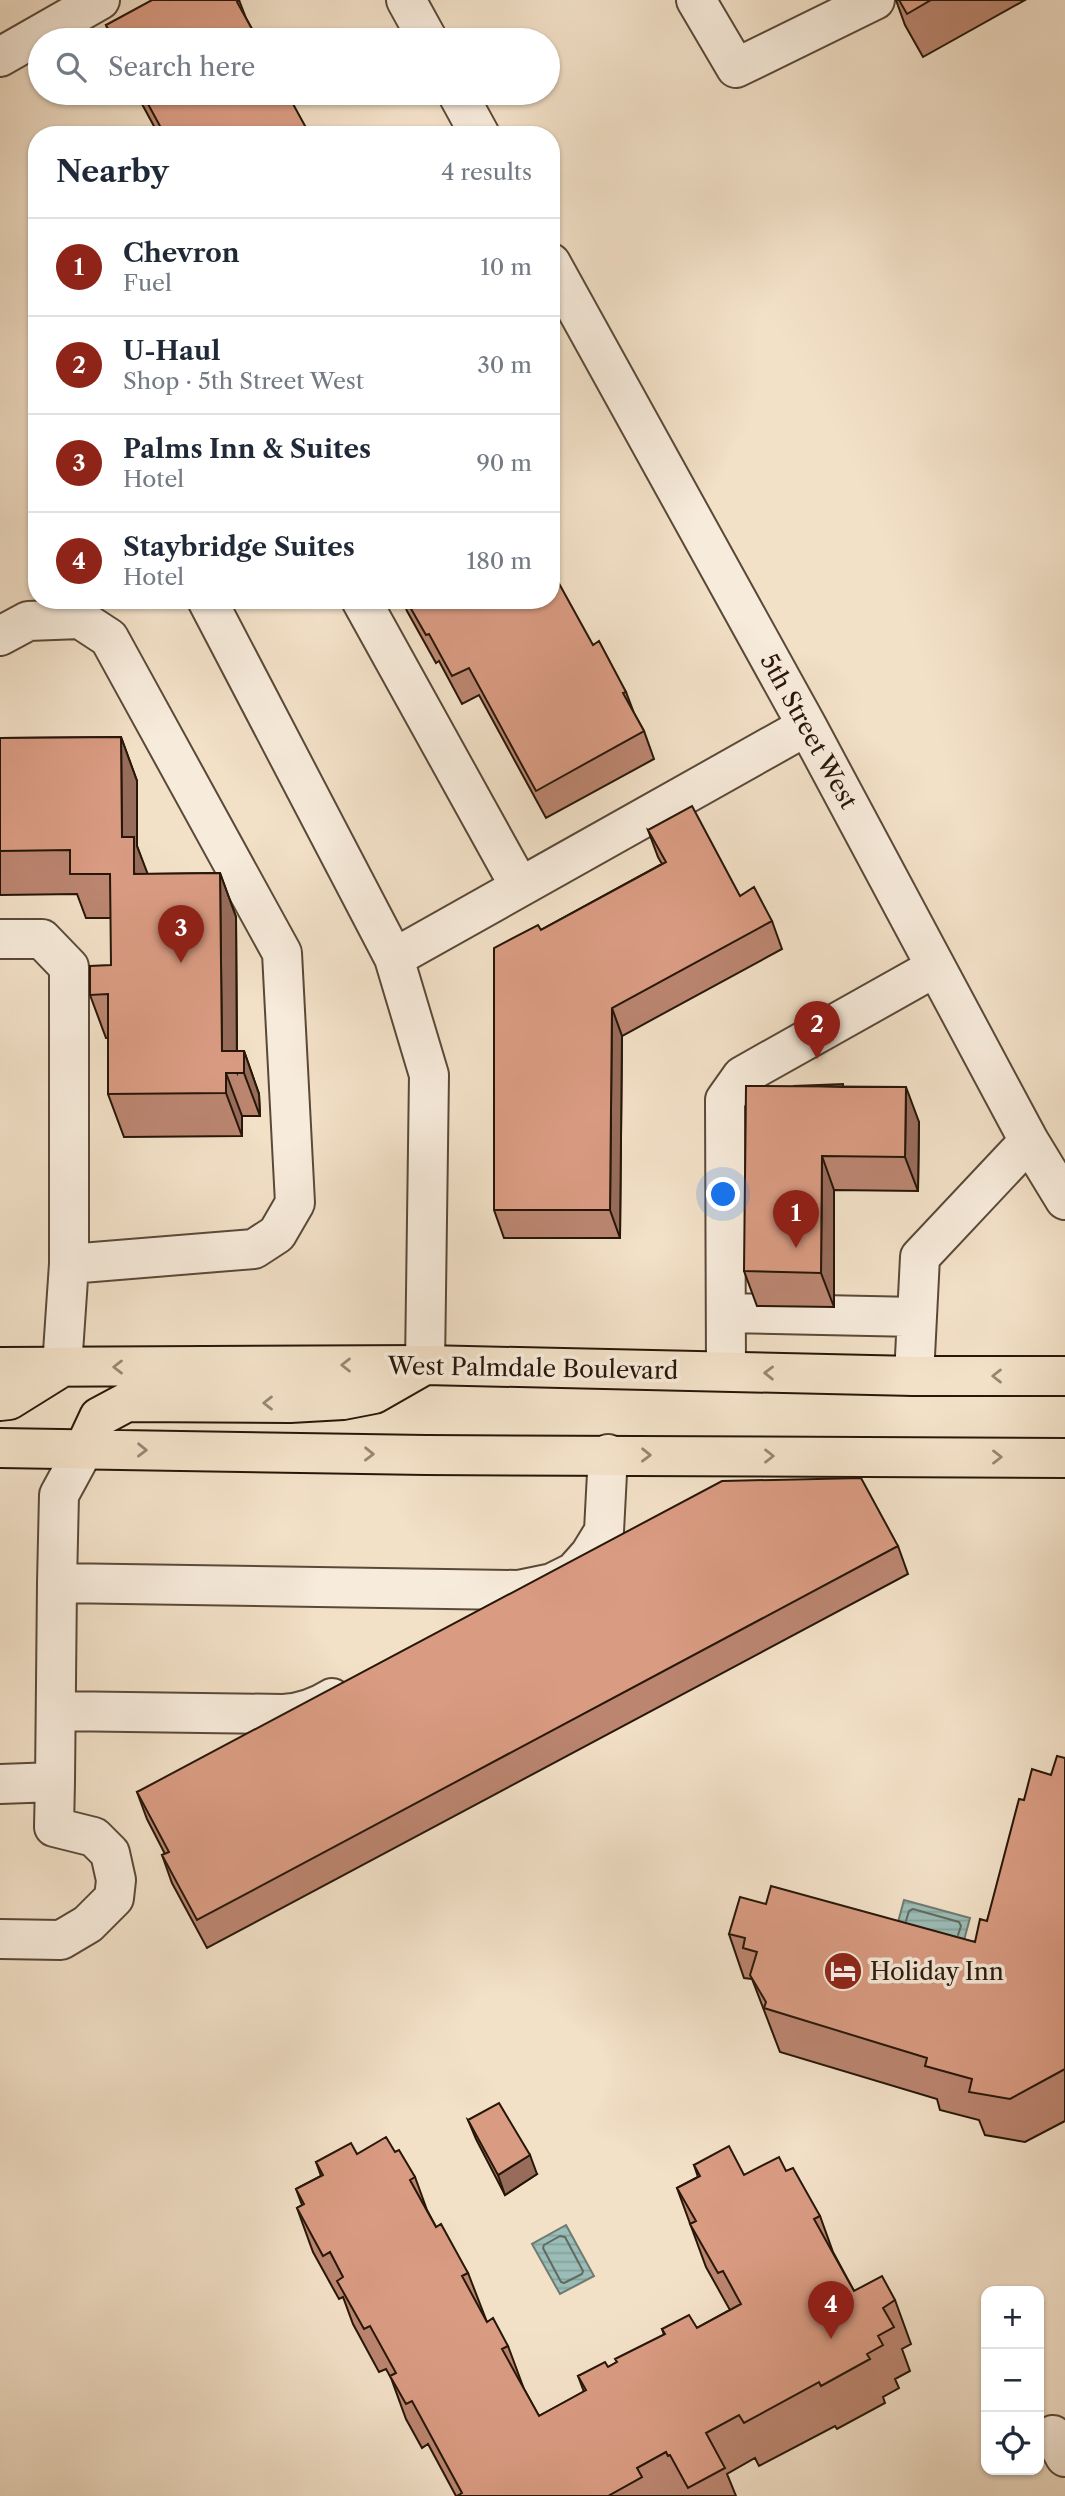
<!DOCTYPE html>
<html lang="en">
<head>
<meta charset="utf-8">
<style>
  body { margin:0; font-family:"Libre Caslon Text",serif; background:#f6f6f7; color:#1f2937 }
  .controls { position:absolute; right:21px; bottom:21px; display:grid; overflow:hidden; border-radius:14px; box-shadow:0 2px 5px #0004 }
  .controls button { width:63px; height:63px; display:grid; place-items:center; padding:0; border:0; border-bottom:2px solid #e0e1e3; background:#fff; color:#1f2937; font:35px sans-serif }
  .you { position:absolute; left:724px; top:1195px; width:24px; height:24px; margin:-18px; border:5px solid #fff; border-radius:50%; background:#1a73e8; box-shadow:0 0 0 10px #1a73e833 }
  .badge { display:grid; place-items:center; width:46px; height:46px; border-radius:50%; background:#8f2418; color:#fff; font-size:23px; font-weight:700 }
  .pin { position:absolute; translate:-50% -58px; filter:drop-shadow(0 2px 4px #0008) }
  .pin::after { content:''; position:absolute; top:37px; width:24px; height:21px; background:inherit; clip-path:polygon(0 0,100% 0,50% 100%) }
  .list { margin:0; padding:0; list-style:none }
  h2 { display:flex; justify-content:space-between; align-items:center; height:91px; margin:0; padding:0 28px; font-size:30px }
  h2 small { font-size:23px; font-weight:400; color:#747a83 }
  .list li { display:grid; grid-template-columns:46px 1fr auto; gap:21px; align-items:center; box-sizing:border-box; height:98px; padding:0 28px; border-top:2px solid #e0e1e3 }
  .list b { display:block; font-size:26px; white-space:nowrap }
  .list p { margin:0; font-size:23px; white-space:nowrap; color:#747a83 }
  .list em { font-size:23px; font-style:normal; color:#747a83 }
  .icon { flex:none; width:38px; height:38px; fill:none; stroke:currentColor; stroke-width:2; stroke-linecap:round; stroke-linejoin:round }
  .map { position:relative; flex:none; width:1065px; height:2496px; overflow:hidden }
  .search { position:absolute; background:#fff; box-shadow:0 2px 5px #0004; left:28px; top:28px; width:532px; height:77px; display:flex; align-items:center; gap:18px; box-sizing:border-box; padding:0 24px; border-radius:38px; color:#747a83; font-size:26px }
  .panel { position:absolute; background:#fff; box-shadow:0 2px 5px #0004; left:28px; top:126px; width:532px; height:483px; border-radius:28px }
  .map>svg:first-child { display:block }
  .water { fill:url(#water-rules); stroke:#6d7b71; stroke-width:2 }
  .lines { fill:none; stroke-linecap:round; stroke-linejoin:round }
  .shore { stroke:#616a60; stroke-width:2 }
  .minor-casing { stroke:#5a4938; stroke-width:42 }
  .major-casing { stroke:#271709; stroke-width:42 }
  .minor { stroke:#f7ebdb; stroke-width:38 }
  .major { stroke:#f2e0c7; stroke-width:38 }
  .wall { fill:#bb8570; stroke:#271709; stroke-width:2 }
  .shaded-wall { fill:#986c5b; stroke:#271709; stroke-width:2 }
  .building { fill:#d99b82; stroke:#271709; stroke-width:2 }
  .oneway { stroke:#978672 }
  .labels { text-anchor:middle; dominant-baseline:central; stroke-width:7; stroke-linejoin:round; paint-order:stroke }
  .street-label { font-size:24px; fill:#271709; stroke:#f7ebdb }
  .poi-label { font-size:24px; fill:#271709; stroke:#f7ebdb; text-anchor:start }
</style>
</head>
<body>
<div class="map">
<svg width="1065" height="2496" viewBox="0 0 1065 2496">
  <defs>
    <pattern id="water-rules" width="6" height="5" patternUnits="userSpaceOnUse" patternTransform="scale(1.75)"><rect width="6" height="5" fill="#9bbdb7"/><path d="M0 2.5h6" fill="none" stroke="#86a29c"/></pattern>
  </defs>
  <rect width="100%" height="100%" fill="#f2e0c7"/>
  <filter id="stains"><feTurbulence type="fractalNoise" baseFrequency=".00286" numOctaves="4"/><feColorMatrix values="0 0 0 0 .2 0 0 0 0 .09 0 0 0 0 .02 0 0 0 .5 -.17"/></filter>
  <radialGradient id="worn" r=".72"><stop offset=".6" stop-color="#630" stop-opacity="0"/><stop offset="1" stop-color="#630" stop-opacity=".3"/></radialGradient>
  <path class="water" d="M904,1900L970,1918L960,1955L894,1937Z
    M566,2225L594,2276L560,2294L532,2244Z"/>
  <g class="lines">
    <path class="shore" d="M906,1921L909,1911L913,1909L959,1922L961,1926L958,1935
      M560,2236L565,2237L583,2271L582,2274L564,2283L561,2282L543,2248L544,2245Z"/>
    <g class="minor-casing">
      <path id="minor" d="M406,0L428,40
        M696,0L736,68L875,0
        M0,57L100,0
        M457,93L480,135
        M551,263L807,726L1029,1141L1065,1200
        M207,600L394,958L807,726
        M361,600L520,887
        M0,636L28,621L80,619L109,638L282,953L295,1203L277,1234L254,1249L69,1264
        M0,939H42L69,967V1264L62,1367
        M394,958L429,1075L425,1365
        M726,1313L917,1317
        M726,1371L725,1100L742,1076L936,967
        M914,1376L920,1257L1029,1141
        M84,1449L59,1495L57,1583L518,1590L552,1583L574,1572L590,1554L604,1531L608,1454
        M56,1711L283,1714C302,1713 316,1708 332,1698
        M0,1784L55,1782L57,1583
        M0,1939L61,1940L88,1924L114,1898L116,1880L110,1853L94,1837L54,1827L55,1782
        M1053,2435L1065,2457"/>
    </g>
    <g class="major-casing">
      <path id="major" d="M0,1367L425,1365L914,1376H1065
        M0,1401L9,1400L62,1367
        M0,1448L426,1455L1065,1458
        M84,1449L99,1417L127,1402L290,1403L343,1400L374,1394L423,1366"/>
    </g>
    <use href="#minor" class="minor"/>
    <use href="#major" class="major"/>
  </g>
  <path class="wall" d="M239,0L246,18L258,40H112L106,25Z
    M896,0H1025L923,57L905,25Z
    M136,93H287L155,128Z
    M403,600H551L593,645L626,692L634,713L644,731L654,759L546,818L479,695L462,704L439,661L436,663L407,611Z
    M121,737L137,781V846L147,874L220,873L236,917L237,1051H244L259,1094L260,1116H242V1136L124,1137L108,1094V1038H106L90,995L111,965V918H86L77,894L0,895V738Z
    M648,830L740,896L772,921L782,949L622,1036L620,1238H504L494,1210L541,930L662,864L658,857Z
    M844,1087L919,1122L918,1191L834,1190V1307L757,1306L744,1271Z
    M898,1546L908,1574L207,1948L172,1883L162,1855L165,1854L147,1819L137,1792Z
    M1065,1758V2121L1025,2142L985,2135L979,2120L940,2110L937,2099L780,2052L752,1979L744,1978L729,1934L766,1904L975,1942L987,1921L1024,1800L1051,1775Z
    M468,2120L537,2174L505,2195L476,2139Z
    M395,2152L415,2177L427,2210L436,2227L468,2273L487,2322L508,2346L524,2389L539,2416L584,2392L578,2376L608,2367L664,2335L662,2329L697,2328L730,2310L706,2267L677,2188L698,2177L694,2165L744,2175L786,2171L820,2216L833,2252L854,2291L895,2300L911,2344L902,2349L910,2371L895,2379L899,2388L883,2397L885,2403L837,2429L835,2426L759,2466L755,2458L727,2474L736,2496H456L428,2444L422,2448L406,2419L391,2378L386,2369L379,2372L353,2324L343,2297L339,2299L313,2252L297,2208L302,2205L296,2189L321,2176L316,2162L357,2154Z"/>
  <path class="shaded-wall" d="M121,737L137,781V846L150,880V918L122,837Z
    M220,873L236,917L237,1073L222,1051Z
    M612,1008L622,1036L620,1238L610,1210Z
    M244,1051L259,1094L260,1116L244,1073Z
    M226,1073L242,1116V1136L226,1093Z
    M906,1087L919,1122L918,1191L905,1157Z
    M822,1156L834,1190V1307L821,1273Z
    M530,2155L537,2174L505,2195L498,2175Z"/>
  <path class="building" d="M152,0H239L237,2L258,40H114L106,25Z
    M899,0H931L907,14Z
    M142,93H287L310,135H144V134L160,126Z
    M551,569L593,645L599,641L626,692L623,693L644,731L536,791L469,668L452,676L429,634L426,635L406,600H551Z
    M121,737L122,837H134V874L220,873L222,1051H244V1073H226V1093L108,1094V994L90,995V966L111,965L110,874H70V850L0,851V738Z
    M692,806L740,896L754,887L772,921L612,1008L610,1210H494V948L538,925L541,930L666,862L648,830Z
    M843,1084V1087L793,1086Z
    M746,1086L906,1087L905,1157L822,1156L821,1273L744,1271Z
    M861,1478L898,1546L197,1920L162,1855L169,1852L137,1792L722,1481Z
    M1057,1756L1065,1758V2069L1010,2099L969,2092L972,2079L925,2066L927,2058L764,2008L766,2002L750,1975L757,1952L743,1948L745,1938L729,1934L740,1897L766,1904L771,1886L975,1942L980,1919L987,1921L1019,1799L1024,1800L1032,1769L1051,1775Z
    M499,2103L530,2155L498,2175L468,2120Z
    M386,2137L395,2152L399,2150L415,2177L410,2180L436,2227L441,2224L468,2273L462,2276L487,2322L493,2318L508,2346L502,2349L539,2416L586,2390L578,2376L605,2362L608,2367L617,2362L615,2359L665,2334L662,2329L689,2315L697,2328L741,2304L723,2271L718,2273L690,2224L696,2221L677,2188L700,2176L694,2165L729,2146L744,2175L779,2157L786,2171L793,2168L820,2216L814,2219L854,2291L882,2276L895,2300L883,2308L894,2327L878,2336L883,2345L867,2354L870,2359L821,2386L819,2382L744,2423L739,2415L706,2433L725,2468L688,2488L670,2455L668,2456L666,2452L637,2468L642,2477L608,2496H457L462,2493L412,2401L406,2404L390,2376L396,2373L370,2326L364,2329L337,2281L343,2277L330,2252L323,2256L297,2208L304,2204L296,2189L323,2175L316,2162L351,2143L357,2154Z"/>
  <defs><path id="oneway-chevron" d="M-2-3.5L2.5 0L-2 3.5" fill="none" stroke-width="1.6" stroke-linecap="round" stroke-linejoin="round" transform="scale(1.75)"/></defs>
  <g class="oneway">
    <use href="#oneway-chevron" transform="translate(346 1365) rotate(180)"/>
    <use href="#oneway-chevron" transform="translate(118 1367) rotate(180)"/>
    <use href="#oneway-chevron" transform="translate(769 1373) rotate(-179)"/>
    <use href="#oneway-chevron" transform="translate(997 1376) rotate(-180)"/>
    <use href="#oneway-chevron" transform="translate(268 1403) rotate(-180)"/>
    <use href="#oneway-chevron" transform="translate(142 1450) rotate(1)"/>
    <use href="#oneway-chevron" transform="translate(369 1454) rotate(1)"/>
    <use href="#oneway-chevron" transform="translate(646 1455) rotate(1)"/>
    <use href="#oneway-chevron" transform="translate(769 1456)"/>
    <use href="#oneway-chevron" transform="translate(997 1457)"/>
  </g>
  <defs>
    <g id="hotel-disc" transform="scale(2.0125)"><circle r="9.5" fill="#8f2418" stroke="#f7ebdb"/><path d="M-6-4.5h1.5V1H6V5H4.5V3h-9V5H-6ZM-4 0a1.8 1.8 0 1 1 3.6 0ZM.5 0V-2.5h3Q6-2.5 6 0Z" fill="#fff"/></g>
  </defs>
  <g fill-rule="evenodd">
    <use href="#hotel-disc" x="843" y="1971"/>
  </g>
  <g class="labels">
    <g class="street-label">
      <text transform="translate(809 731) rotate(61)">5th Street West</text>
      <text transform="translate(533 1368) rotate(1)">West Palmdale Boulevard</text>
    </g>
    <g class="poi-label">
      <text x="870" y="1971">Holiday Inn</text>
    </g>
  </g>
  <rect width="100%" height="100%" filter="url(#stains)"/>
  <rect width="100%" height="100%" fill="url(#worn)"/>
</svg>
<div class="controls">
<button>+</button>
<button>−</button>
<button><svg class="icon" aria-label="locate" viewBox="0 0 24 24"><circle cx="12" cy="12" r="6"/><path d="M12 2v4M12 18v4M2 12h4M18 12h4"/></svg></button>
</div>
<div class="you"></div>
<div class="pin badge" style="left:796px;top:1248px">1</div>
<div class="pin badge" style="left:817px;top:1059px">2</div>
<div class="pin badge" style="left:181px;top:963px">3</div>
<div class="pin badge" style="left:831px;top:2339px">4</div>
<div class="search"><svg class="icon" aria-label="search" viewBox="0 0 24 24"><circle cx="10" cy="10" r="6"/><path d="M15 15l6 6"/></svg>Search here</div>
<section class="panel">
<h2>Nearby<small>4 results</small></h2>
<ul class="list">
<li><span class="badge">1</span><div><b>Chevron</b><p>Fuel</p></div><em>10 m</em></li>
<li><span class="badge">2</span><div><b>U-Haul</b><p>Shop · 5th Street West</p></div><em>30 m</em></li>
<li><span class="badge">3</span><div><b>Palms Inn &amp; Suites</b><p>Hotel</p></div><em>90 m</em></li>
<li><span class="badge">4</span><div><b>Staybridge Suites</b><p>Hotel</p></div><em>180 m</em></li>
</ul>
</section>
</div>
</body>
</html>
